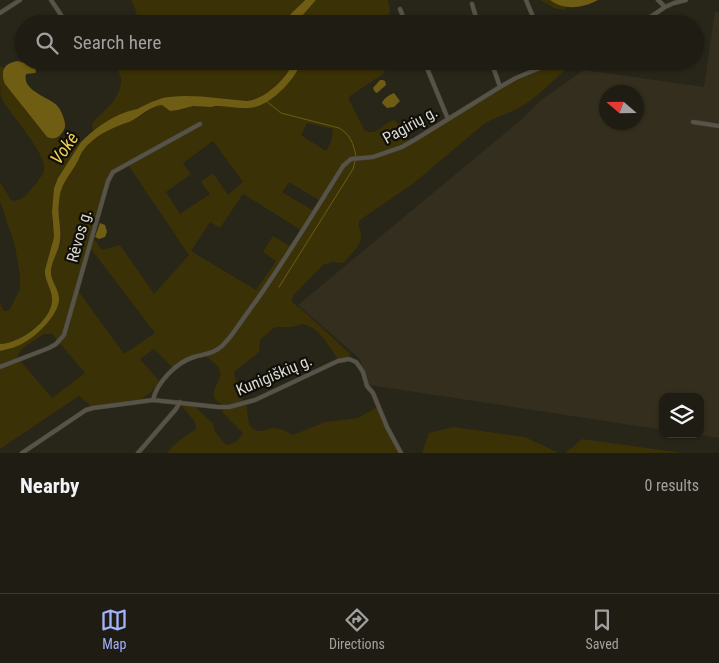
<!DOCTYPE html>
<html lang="en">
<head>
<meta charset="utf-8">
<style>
  body { margin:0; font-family:"Roboto Condensed",sans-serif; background:#26251c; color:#f1f3f6 }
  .controls { position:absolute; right:15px; bottom:15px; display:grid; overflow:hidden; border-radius:10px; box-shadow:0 1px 4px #0004 }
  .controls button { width:45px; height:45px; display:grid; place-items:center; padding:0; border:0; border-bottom:1px solid #3c3a33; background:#1e1c13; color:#f1f3f6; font:25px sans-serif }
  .compass { position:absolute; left:599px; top:85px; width:45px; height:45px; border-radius:50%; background:#1e1c13; box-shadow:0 1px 4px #0004; rotate:290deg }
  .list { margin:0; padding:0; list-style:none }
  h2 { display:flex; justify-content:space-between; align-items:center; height:65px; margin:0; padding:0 20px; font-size:21px }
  h2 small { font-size:16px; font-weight:400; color:#a1a1a0 }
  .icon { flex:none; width:28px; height:28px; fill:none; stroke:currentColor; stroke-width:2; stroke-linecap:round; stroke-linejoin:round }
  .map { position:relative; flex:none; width:719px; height:453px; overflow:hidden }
  .search { position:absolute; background:#1e1c13; box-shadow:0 1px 4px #0004; left:15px; right:15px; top:15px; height:55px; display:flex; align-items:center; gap:12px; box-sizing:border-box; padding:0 18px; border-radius:28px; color:#a1a1a0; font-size:19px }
  .sheet { height:140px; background:#1e1c13 }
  nav { display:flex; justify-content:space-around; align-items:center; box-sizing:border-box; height:70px; border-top:1px solid #3c3a33; background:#1e1c13; font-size:14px; color:#a1a1a0 }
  nav a { display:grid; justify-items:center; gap:2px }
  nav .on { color:#a3b2fd }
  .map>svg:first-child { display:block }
  .built { fill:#332e1d; fill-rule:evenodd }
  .green { fill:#3b3106; fill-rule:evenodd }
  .water { fill:#6e5d12 }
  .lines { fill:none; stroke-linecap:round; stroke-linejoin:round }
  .stream { stroke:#6e5d12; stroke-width:1 }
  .minor-casing { stroke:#413f35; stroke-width:5 }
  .minor { stroke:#575346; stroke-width:4 }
  .labels { text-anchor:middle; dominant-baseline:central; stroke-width:4.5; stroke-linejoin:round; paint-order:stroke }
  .street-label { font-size:16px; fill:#dbd9d1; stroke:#0f0e09 }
  .water-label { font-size:18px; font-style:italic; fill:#eecf53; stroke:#0f0e09 }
</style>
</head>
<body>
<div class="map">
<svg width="719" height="453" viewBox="0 0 719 453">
  <rect width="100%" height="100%" fill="#282519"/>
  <path class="built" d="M715,11L719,12V438L694,434H700V397H663V430L369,385L360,359L298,305L522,119L541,100L584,70L704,87ZM606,92H636V122H606Z"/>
  <path class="green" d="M131,0H305L286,20L285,24H138L136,11Z
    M316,0H387C393,11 389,14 384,24H295Z
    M540,0C543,0 546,0 549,0C555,1 559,7 567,7L564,10L554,8Z
    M116,61H294C286,78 267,99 247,101L180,96L160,98L134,110L126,112L93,131L92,124L93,122C103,111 115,104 120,88C120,85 122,83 121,80C121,73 115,69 116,61Z
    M302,61H376L384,65L386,68L383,74L350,96L349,100L365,131C380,136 383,121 395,120L404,132L410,145L482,100L512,83L563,61L567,63L568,66L566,69C554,80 541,93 527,103C514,112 498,116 484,124L414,183L360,220C357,227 361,229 361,236C362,246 349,256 343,263L332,262L323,265L293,296L292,302L306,313L350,354L349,356L339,359L337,358C328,345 319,327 302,324L292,327H275L260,340L259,351L257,354L235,371L234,374L242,399C252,405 243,424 255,430C263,433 268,428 274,428C281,428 287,432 293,435L325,422L358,418L377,407L387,431L399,453H167C175,442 186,436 196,429L195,422L181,405H194L213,424L215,432L225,444L228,445L237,441L243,433L222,412L225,405C201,398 223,382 220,371C218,364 208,358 202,354L185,358L172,367L154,349L140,359L159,381C154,389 149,396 140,399L91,406L79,396L0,449V351C22,346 39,335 52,316C55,312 58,307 58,302C60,290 50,281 51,270C52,260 59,251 61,241C62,229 57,216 59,203C60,186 66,180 75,166C78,162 79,156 82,152C92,137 109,129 125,123C130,121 135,119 139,117C147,112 153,106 162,105L170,111L178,110L193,106L211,107L227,106L270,100L289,82L298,70ZM307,123L333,129L331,142L326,151L301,135ZM213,141L243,182L228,195L213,173L201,182L210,194L180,214L166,192L191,174L183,163ZM126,162L189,255L154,294L120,245L102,250L92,236L108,176L115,168ZM289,182L319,200L312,210L282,192ZM243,194L304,232L293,248L273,236L263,252L276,261L256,290L191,251L210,222L220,228ZM91,249L155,333L124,354L79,292ZM44,334H52L85,373L52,398L18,358V355L23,348Z
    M0,66L4,68L2,74L25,110L47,137L56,138L60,136L64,138L69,136L81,142L58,178L54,188L52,221L54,237L45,270C44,281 53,290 52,301C51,320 19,344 0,344V302L2,308L4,311H7L10,309L18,293L20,288V275L15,246L0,201V182L11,200C18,202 24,198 28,193C32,188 42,177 44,171C48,154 9,114 1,97C0,91 0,74 0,66Z
    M453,427L525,437L559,453H422L429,433Z
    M582,439L683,453H565Z"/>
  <path class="water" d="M305,0H316L295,24H285C288,14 299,7 305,0Z
    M550,0H598C583,8 564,11 550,0Z
    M18,61L28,64L35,67L36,72L35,73L26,74C22,89 44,96 54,103C60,106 66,121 65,127C64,130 63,132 61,134C57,139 53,139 47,137L5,84C0,72 3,63 18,61Z
    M294,61H302C296,78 273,103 255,107C243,110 228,106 216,106L211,107L193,106L178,110L170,111L162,105C150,106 140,117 129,122C111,128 93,136 82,152C79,157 78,162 75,166C66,180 60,186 59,203C57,216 62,229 60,241C59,251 52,260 51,270C50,281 59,288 59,299C59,314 38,335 25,342C18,347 8,349 0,351V344C19,344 51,321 52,301C53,290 44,281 45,270L54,237L52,212L54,188L58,178L81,142C93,130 109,118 126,112C129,111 133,110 137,109C147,104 158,98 169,97C195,94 221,99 247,101C266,99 287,78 294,61Z
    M380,80H383L385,81L386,85L377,93L375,92L373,88Z
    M394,93L400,101L394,107L387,108L382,103C384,98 389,95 394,93Z
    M100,223L105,225L107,232L105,237L99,239L95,237Z"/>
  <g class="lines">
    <path class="stream" d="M266,101L281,113L339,128C351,135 353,143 356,156
      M279,287L353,169L355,161"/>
    <g class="minor-casing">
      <path id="minor" d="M51,0L67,24
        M526,0L536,24
        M658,0L665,7
        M472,4L478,24
        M400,9L406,24
        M0,13L20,0
        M631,24L652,16L665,7L674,3L686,0
        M424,61L448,119
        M491,61L500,87
        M693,122L719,126
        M0,367L49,348L56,344L64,335L108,181L113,172L200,124
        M153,400C157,382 177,362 194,357C204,354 213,354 222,346C227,341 232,335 236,329C245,316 254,304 263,291C291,250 317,208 343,166L351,159L373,157L402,147L416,139L500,87L516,78L557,61
        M22,453L86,410L93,408L153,400L218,407H229L255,400L338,361L349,359L356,362L359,366L363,372L367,386L373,393L387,427L401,453
        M138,453L176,409L180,402"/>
    </g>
    <use href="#minor" class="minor"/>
  </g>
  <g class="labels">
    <g class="street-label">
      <text transform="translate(410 125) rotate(-29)">Pagirių g.</text>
      <text transform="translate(79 236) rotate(-74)">Rėvos g.</text>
      <text transform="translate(274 375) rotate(-23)">Kunigiškių g.</text>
    </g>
    <g class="water-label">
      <text transform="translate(64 148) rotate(-55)">Vokė</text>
    </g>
  </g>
</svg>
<div class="controls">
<button><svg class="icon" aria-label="layers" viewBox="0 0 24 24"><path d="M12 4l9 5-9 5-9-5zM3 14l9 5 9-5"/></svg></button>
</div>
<svg class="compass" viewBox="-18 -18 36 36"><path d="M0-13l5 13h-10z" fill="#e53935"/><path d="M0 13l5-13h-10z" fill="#a1a1a0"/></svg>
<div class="search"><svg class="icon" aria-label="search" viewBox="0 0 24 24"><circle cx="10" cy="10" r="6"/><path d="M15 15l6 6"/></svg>Search here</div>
</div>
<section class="sheet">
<h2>Nearby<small>0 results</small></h2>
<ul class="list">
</ul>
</section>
<nav>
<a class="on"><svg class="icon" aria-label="map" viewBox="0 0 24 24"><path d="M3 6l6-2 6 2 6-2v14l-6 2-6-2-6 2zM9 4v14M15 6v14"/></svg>Map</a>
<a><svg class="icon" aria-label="directions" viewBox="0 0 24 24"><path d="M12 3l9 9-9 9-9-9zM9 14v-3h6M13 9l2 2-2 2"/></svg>Directions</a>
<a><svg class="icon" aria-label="saved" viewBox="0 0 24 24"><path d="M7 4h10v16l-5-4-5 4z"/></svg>Saved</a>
</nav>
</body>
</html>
